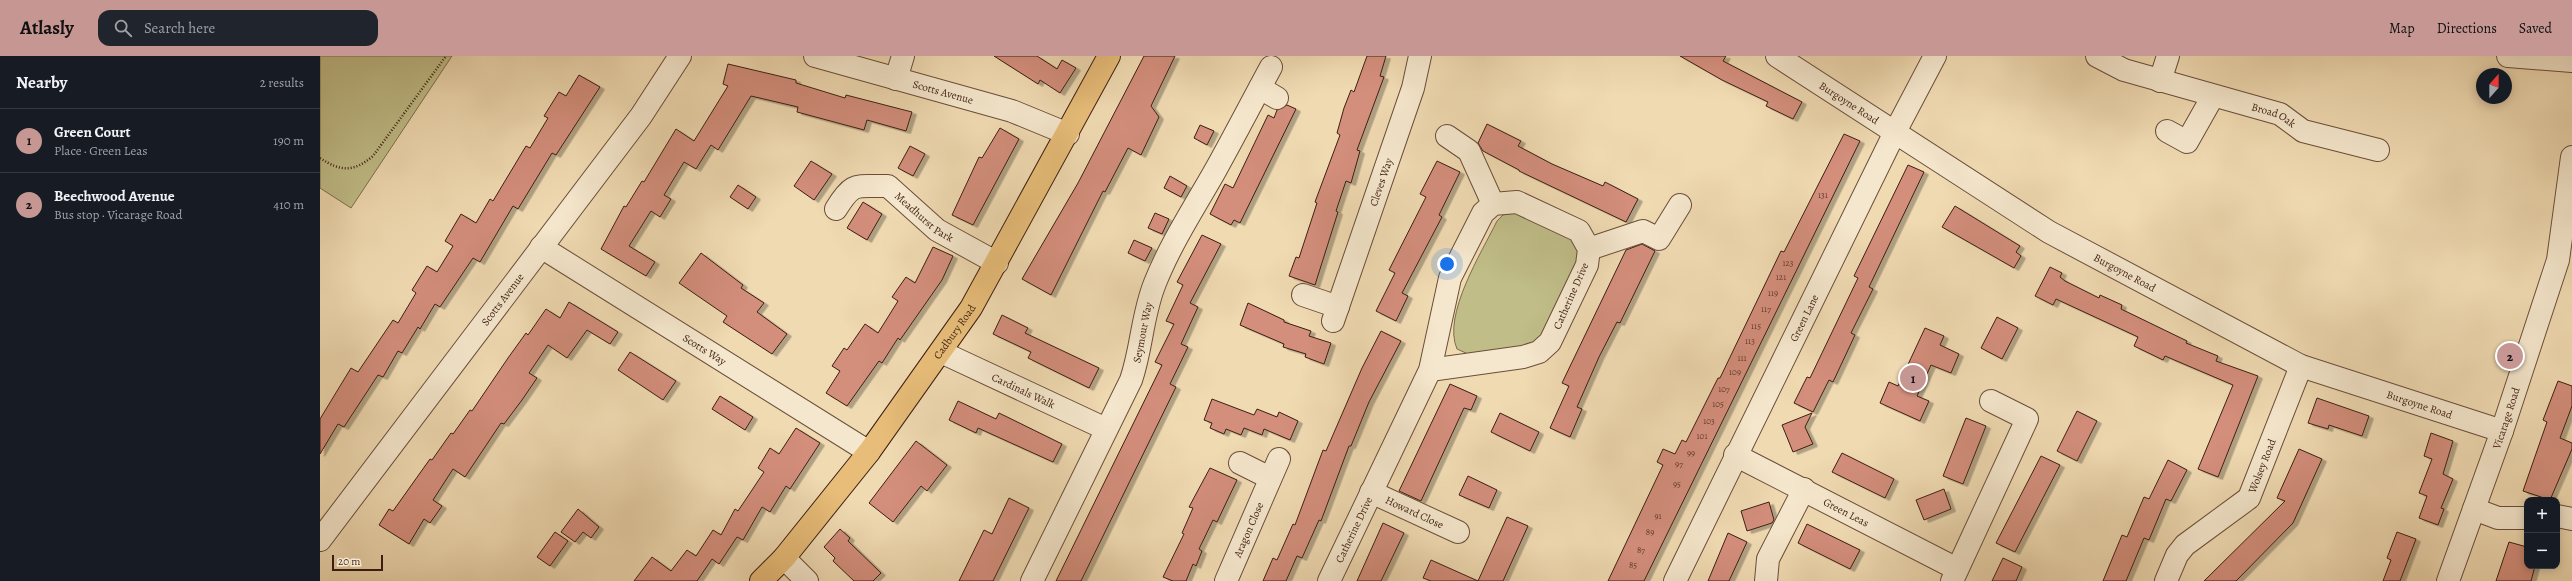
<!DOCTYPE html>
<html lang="en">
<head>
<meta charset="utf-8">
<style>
  body { margin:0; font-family:Alegreya,serif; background:#20242c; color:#f1f3f6 }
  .controls { position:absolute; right:12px; bottom:12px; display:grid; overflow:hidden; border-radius:8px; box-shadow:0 2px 10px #0003 }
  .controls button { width:36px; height:36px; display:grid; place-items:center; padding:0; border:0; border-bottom:1px solid #363941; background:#171b24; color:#f1f3f6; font:20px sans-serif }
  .compass { position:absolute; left:2156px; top:12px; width:36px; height:36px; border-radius:50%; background:#171b24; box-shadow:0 2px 10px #0003; rotate:21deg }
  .scale { position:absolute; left:12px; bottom:10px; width:51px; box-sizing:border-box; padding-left:4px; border:2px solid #3d1f12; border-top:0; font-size:11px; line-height:14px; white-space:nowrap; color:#3d1f12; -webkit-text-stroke:3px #f5e7cd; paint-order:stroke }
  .you { position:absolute; left:1127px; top:208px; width:14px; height:14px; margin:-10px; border:3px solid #fff; border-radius:50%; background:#1a73e8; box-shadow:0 0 0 6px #1a73e833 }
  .badge { display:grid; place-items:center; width:26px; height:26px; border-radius:50%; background:#c59692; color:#111; font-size:13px; font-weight:700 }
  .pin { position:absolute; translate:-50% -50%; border:2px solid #fff; box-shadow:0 1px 4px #0006 }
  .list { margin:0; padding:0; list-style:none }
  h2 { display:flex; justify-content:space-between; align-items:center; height:52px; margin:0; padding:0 16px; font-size:17px }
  h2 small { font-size:13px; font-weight:400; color:#9ea1a6 }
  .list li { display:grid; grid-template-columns:26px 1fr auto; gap:12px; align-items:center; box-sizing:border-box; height:64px; padding:0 16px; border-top:1px solid #363941 }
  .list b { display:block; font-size:15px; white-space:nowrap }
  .list p { margin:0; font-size:13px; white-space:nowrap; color:#9ea1a6 }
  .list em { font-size:13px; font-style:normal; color:#9ea1a6 }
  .icon { flex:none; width:22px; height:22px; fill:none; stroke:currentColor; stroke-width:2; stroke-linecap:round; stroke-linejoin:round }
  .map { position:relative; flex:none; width:2252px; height:525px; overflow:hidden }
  header { display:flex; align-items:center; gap:24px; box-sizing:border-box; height:56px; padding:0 20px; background:#c59692; color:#111 }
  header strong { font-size:19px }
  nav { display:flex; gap:22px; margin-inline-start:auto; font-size:14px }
  .search { width:280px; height:36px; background:#20242c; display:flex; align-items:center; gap:10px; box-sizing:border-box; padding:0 14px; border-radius:12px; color:#9ea1a6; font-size:15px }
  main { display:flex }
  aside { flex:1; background:#171b24 }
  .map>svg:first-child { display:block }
  .green { fill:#c0bd88; stroke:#7e6e4d }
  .building { fill:#d38e7b; stroke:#3d1f12; filter:url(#shadow) }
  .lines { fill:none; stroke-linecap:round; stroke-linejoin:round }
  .minor-casing { stroke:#6a4e3a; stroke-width:24 }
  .major-casing { stroke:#3d1f12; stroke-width:24 }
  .path { stroke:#3d1f12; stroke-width:2.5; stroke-dasharray:1 2; stroke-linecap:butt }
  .minor { stroke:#f5e7cd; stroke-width:22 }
  .major { stroke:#e8bd79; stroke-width:22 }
  .labels { text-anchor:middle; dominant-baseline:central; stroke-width:3; stroke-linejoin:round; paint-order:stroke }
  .number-label { font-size:9px; fill:#623b2c }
  .street-label { font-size:11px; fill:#3d1f12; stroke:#f5e7cd }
</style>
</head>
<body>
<header>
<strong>Atlasly</strong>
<div class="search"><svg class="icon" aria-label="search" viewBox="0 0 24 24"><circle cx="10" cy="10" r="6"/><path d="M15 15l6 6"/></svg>Search here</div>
<nav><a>Map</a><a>Directions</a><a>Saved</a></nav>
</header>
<main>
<aside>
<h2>Nearby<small>2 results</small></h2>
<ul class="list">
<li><span class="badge">1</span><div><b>Green Court</b><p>Place · Green Leas</p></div><em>190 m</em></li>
<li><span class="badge">2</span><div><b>Beechwood Avenue</b><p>Bus stop · Vicarage Road</p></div><em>410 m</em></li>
</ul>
</aside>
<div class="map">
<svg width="2252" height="525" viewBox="0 0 2252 525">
  <defs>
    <filter id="shadow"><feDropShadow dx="4.5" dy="2.5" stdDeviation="0" flood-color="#0004"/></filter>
  </defs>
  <rect width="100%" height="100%" fill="#f0dab2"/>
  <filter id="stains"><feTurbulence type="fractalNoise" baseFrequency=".005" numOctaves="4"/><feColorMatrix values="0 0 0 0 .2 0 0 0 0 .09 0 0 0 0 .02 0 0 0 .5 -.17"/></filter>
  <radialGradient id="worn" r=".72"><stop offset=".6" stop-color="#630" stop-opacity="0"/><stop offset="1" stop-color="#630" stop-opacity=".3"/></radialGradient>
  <path class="green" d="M0,0H132L31,152L0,132Z
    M1193,157H1201L1248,181L1258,190V208L1220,288L1148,298L1137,293C1122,259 1162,196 1177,165L1183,159Z"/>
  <path class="building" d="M674,0H717L737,13L742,4L756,12L740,37L720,24L718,28Z
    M824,0H855L831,50L839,61L821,99L808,92L785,136L783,135L731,239L702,223L758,127Z
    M1047,0H1066L1060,20L1064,21L1037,94L1040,95L1031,127L1026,125L1016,155L1018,156L995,229L969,220L976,201L979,202L997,147L995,146L1020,79L1017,77L1024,52L1031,34L1034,36Z
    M1360,0H1406L1403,5L1482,46L1473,63L1446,50L1448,46L1402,24Z
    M408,8L476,24V27L525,42L526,39L592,56L586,75L547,64L544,74L477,56L478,51L431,40L398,94L391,89L376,113L364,106L344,139L351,143L340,161L331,155L309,190L335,206L326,220L281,193L304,150L306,151L322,125L324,126L356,73L374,85L408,30L403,28Z
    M259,19L280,31L236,99L232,97L198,153L193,150L160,206L153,202L120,251L115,248L100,273L98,271L82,297L78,295L63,321L58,319L24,371L18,368L0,398V363L31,312L38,316L73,264L78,267L96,237L92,234L107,210L117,216L133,190L125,185L141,158L156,167L170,143L173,145L206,90L210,92L228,62L224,60L239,36L246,40Z
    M967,49L976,53L920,167L914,164L911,169L890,158L905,128L913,132L948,59L954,62L957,54Z
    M1167,68L1201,85L1198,90L1232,108L1283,130L1285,126L1318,143L1306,166L1199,115V114L1163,95L1158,87Z
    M880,69L894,75L887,89L874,82Z
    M680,72L699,83L653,169L632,159L659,101L662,102Z
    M1524,78L1540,85L1324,525H1288L1343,409L1337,406L1343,393L1355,398L1362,384L1366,386L1398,322H1400L1461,195L1464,196Z
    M590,90L605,98L593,120L578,112Z
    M491,105L512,118L494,144L474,130Z
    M1117,105L1140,116L1119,159L1122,161L1082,237L1088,240L1076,265L1056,255L1075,217L1069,214L1106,141L1100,138Z
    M1588,109L1604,116L1549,231L1553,233L1531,277L1535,279L1513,326L1509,324L1493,356L1474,347L1487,321L1490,322L1538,222L1534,220Z
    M850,120L867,130L861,141L844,132Z
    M418,129L436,141L428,153L410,141Z
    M543,146L562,158L547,184L527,172Z
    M1635,150L1700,190L1696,196L1701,200L1694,212L1622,171Z
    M835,157L849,163L842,178L828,172Z
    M882,179L901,188L870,247L878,251L861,288L868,291L850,328L856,331L761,525H736L842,309L835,306L854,268L846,265L863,229L857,226Z
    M814,184L832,192L825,205L808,197Z
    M1322,188L1335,195L1300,267L1297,266L1279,301L1257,351L1262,353L1250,381L1230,372L1249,330L1242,327L1306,194Z
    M613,191L633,200L622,224L580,284L578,282L562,307L559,305L527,350L506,337L520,315L512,310L524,292L527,294L545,268L558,277L578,245L572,241L586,221L595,227Z
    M381,197L423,229L421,232L444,247L437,256L467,278L452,298L403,266L407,260L359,227Z
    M1730,211L1742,217L1740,221L1745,225L1779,242L1780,239L1802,249L1801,253L1867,285L1866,287L1898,300L1896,305L1938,320L1898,421L1878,413L1913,329L1845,300L1843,304L1814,290L1818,281L1736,243L1733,249L1715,240Z
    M249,246L298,276L290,288L267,274L247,302L228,289L209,317L217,322L202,344L184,368L181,367L145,421L133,413L113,444L122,450L110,467L104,463L89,488L59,469L69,453L73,455L110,403L112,404L131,377L133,378L150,354L152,355L188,302L206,277L208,279L226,253L240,262Z
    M928,247L964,264V266L991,275L989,280L1011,287L1004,308L985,301L986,298L963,291L964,288L920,269Z
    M682,259L708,272L705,277L779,312L769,332L708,302L711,296L673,278Z
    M1677,261L1698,272L1682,303L1661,292Z
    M1605,272L1624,280L1620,289L1639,298L1631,317L1611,309L1597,340L1609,345L1600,365L1560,347L1569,326L1578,330Z
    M1061,275L1081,285L1049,346L1031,390H1029L1001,465L999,464L982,502L977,500L966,525H943L953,502L957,504L973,468L975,469L1003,394L1006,395L1042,312Z
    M310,296L356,325L343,344L298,314Z
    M2238,325L2252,330V350L2240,382L2252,387V393L2230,444L2203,435L2227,366L2223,364Z
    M1130,328L1157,340L1151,354L1144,352L1101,445L1079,435Z
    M400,340L433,361L425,374L392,353Z
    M1997,342L2049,360L2042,380L2009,369L2008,373L1988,367Z
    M892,343L934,359L937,353L957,361L959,356L978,365L970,384L944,373L942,379L924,372L921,379L906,373L904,378L890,372L892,367L884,364Z
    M638,345L676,363L679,357L742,388L733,406L658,372L656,377L629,364Z
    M1757,355L1777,365L1757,405L1737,395Z
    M1180,357L1219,376L1210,395L1171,376Z
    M1492,357L1485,371L1493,388L1473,396L1462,369Z
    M1646,362L1666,370L1643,428L1623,420Z
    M476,372L500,387L470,433L466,430L450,456L442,451L423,484L417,481L399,508L392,503L377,525H314L332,501L351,515L367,494L376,500L393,474L401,479L415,453L418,455L444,416L438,412L450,392L459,398Z
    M2111,377L2133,385L2123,418L2133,423L2121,452L2124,453L2118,469L2099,462L2107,440L2099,437L2112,403L2104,400Z
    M596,385L627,409L607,435L601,430L573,466L549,447Z
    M1979,393L2002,403L1973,467L1916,525H1884L1965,445L1957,442Z
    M1522,397L1574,423L1565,442L1512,416Z
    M1721,400L1740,409L1695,496L1676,487Z
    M1848,404L1867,414L1851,445L1846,443L1829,484L1824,482L1806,525H1783L1802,479L1807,481L1824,441L1829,443Z
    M890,412L917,424L897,466L893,464L879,493L882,495L876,510L873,508L866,525H853L843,521L864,478L862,477L873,452L869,451Z
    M1148,420L1177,434L1169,452L1139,439Z
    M1624,433L1631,453L1604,464L1596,444Z
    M689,442L709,452L673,525H639L664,474L672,478Z
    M1449,446L1454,464L1452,467L1427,475L1421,455Z
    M258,453L279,471L271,482L263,476L255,486L241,476Z
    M1187,461L1208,470L1183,525H1111L1103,522L1111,504L1158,525Z
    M1063,467L1084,477L1061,525H1037Z
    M1487,468L1540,494L1530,513L1478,487Z
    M520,473L530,482L528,485L561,517L553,525H534L513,505L515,502L504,491Z
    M235,476L248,485L230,510L217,501Z
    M2077,476L2096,483L2080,525H2063L2071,504L2067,502Z
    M1408,477L1427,486L1409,525H1388Z
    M2189,486L2207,491V510H2215L2211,525H2176Z
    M1683,502L1702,511L1696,525H1672Z"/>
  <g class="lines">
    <g class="minor-casing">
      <g id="minor">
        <path id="s1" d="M495,0L692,55L748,78"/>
        <path id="s2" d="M1457,0L1729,176L1981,310L2182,375"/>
        <path id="s3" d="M1777,0L1804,14L1960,58L1983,75L2058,94"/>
        <path d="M2188,0L2252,5"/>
        <path d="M576,23L583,0"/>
        <path d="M1840,25L1848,0"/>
        <path d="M940,32L957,42"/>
        <path d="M1847,75L1867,86L1893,40"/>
        <path d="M1127,80L1149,95L1173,148"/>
        <path id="s4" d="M516,153C534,124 536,131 568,130L617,174L677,207"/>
        <path id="s5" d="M221,191L549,396"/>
        <path d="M1269,193L1323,175L1339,183L1360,149"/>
        <path d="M983,239L1018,251"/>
        <path id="s6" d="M1013,265L1093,32L1100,0"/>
        <path id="s7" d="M621,296L786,373"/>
        <path id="s8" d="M1415,399L1637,513"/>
        <path d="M920,407L950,422"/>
        <path id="s9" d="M1051,436L1138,476"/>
        <path d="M2154,453L2178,462H2207"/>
        <path d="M2237,460L2252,463"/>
        <path id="s10" d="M0,484L321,60L360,0"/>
        <path d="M464,502L487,525"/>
        <path id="s11" d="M712,525L811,324C822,292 822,259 835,227C851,187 874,152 895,115C914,81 932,46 951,11"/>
        <path id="s12" d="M906,525L959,403"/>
        <path id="s13" d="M1009,525L1110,314L1130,222L1163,157L1173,148L1197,146L1259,175L1269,193L1267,209L1230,286L1219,296L1203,301L1110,314"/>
        <path id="s14" d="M1355,525L1575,76L1615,0"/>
        <path d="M1446,525L1448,503L1484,433"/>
        <path d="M1632,525L1707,363L1671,345"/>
        <path id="s15" d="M1846,525L1857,499L1865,489L1929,442L1981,310"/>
        <path id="s16" d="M2128,525L2182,375L2238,204L2252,101"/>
      </g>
    </g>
    <g class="major-casing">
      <g id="major">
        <path id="s17" d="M441,525L464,502L549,396L651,252L789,0"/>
      </g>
    </g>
    <path class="path" d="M0,102C21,116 34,116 53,100L126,0"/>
    <use href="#minor" class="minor"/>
    <use href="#major" class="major"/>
  </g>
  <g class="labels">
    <g class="number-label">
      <text x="1503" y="139">131</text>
      <text x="1468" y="207">123</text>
      <text x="1461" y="221">121</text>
      <text x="1453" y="237">119</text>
      <text x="1446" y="253">117</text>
      <text x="1436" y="270">115</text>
      <text x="1430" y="285">113</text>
      <text x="1422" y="302">111</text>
      <text x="1415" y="316">109</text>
      <text x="1404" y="333">107</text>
      <text x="1398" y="348">105</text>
      <text x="1389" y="365">103</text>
      <text x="1382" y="380">101</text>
      <text x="1371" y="397">99</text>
      <text x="1359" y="408">97</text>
      <text x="1357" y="428">95</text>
      <text x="1338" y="460">91</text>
      <text x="1330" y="476">89</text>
      <text x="1321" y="494">87</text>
      <text x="1313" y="509">85</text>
    </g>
    <g class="street-label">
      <text stroke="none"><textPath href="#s1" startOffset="133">Scotts Avenue</textPath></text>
      <text stroke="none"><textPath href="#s2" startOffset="86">Burgoyne Road</textPath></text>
      <text stroke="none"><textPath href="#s3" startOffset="187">Broad Oak</textPath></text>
      <text stroke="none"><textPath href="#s6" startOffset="147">Cleves Way</textPath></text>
      <text stroke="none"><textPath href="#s4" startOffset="110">Meadhurst Park</textPath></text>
      <text stroke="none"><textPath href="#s2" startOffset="410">Burgoyne Road</textPath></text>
      <text transform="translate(1251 240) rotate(-66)">Catherine Drive</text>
      <text stroke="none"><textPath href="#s10" startOffset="302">Scotts Avenue</textPath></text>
      <text stroke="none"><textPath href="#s14" startOffset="293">Green Lane</textPath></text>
      <text stroke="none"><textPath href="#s17" startOffset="316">Cadbury Road</textPath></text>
      <text stroke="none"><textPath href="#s11" startOffset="273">Seymour Way</textPath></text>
      <text stroke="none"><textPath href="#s5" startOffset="193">Scotts Way</textPath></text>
      <text stroke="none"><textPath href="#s7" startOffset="91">Cardinals Walk</textPath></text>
      <text stroke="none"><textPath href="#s2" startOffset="734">Burgoyne Road</textPath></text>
      <text stroke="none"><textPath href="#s16" startOffset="173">Vicarage Road</textPath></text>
      <text stroke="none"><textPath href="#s15" startOffset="155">Wolsey Road</textPath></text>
      <text stroke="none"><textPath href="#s9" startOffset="48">Howard Close</textPath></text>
      <text stroke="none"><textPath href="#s8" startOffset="125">Green Leas</textPath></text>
      <text stroke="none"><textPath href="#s12" startOffset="56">Aragon Close</textPath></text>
      <text stroke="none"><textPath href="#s13" startOffset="57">Catherine Drive</textPath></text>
    </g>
  </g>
  <rect width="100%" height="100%" filter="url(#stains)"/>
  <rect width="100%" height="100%" fill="url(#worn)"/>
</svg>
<div class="controls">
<button>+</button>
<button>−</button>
</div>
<svg class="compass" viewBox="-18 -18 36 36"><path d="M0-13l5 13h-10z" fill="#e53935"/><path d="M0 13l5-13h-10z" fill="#9ea1a6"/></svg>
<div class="scale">20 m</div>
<div class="you"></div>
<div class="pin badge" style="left:1593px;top:322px">1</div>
<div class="pin badge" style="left:2190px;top:300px">2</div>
</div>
</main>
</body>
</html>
